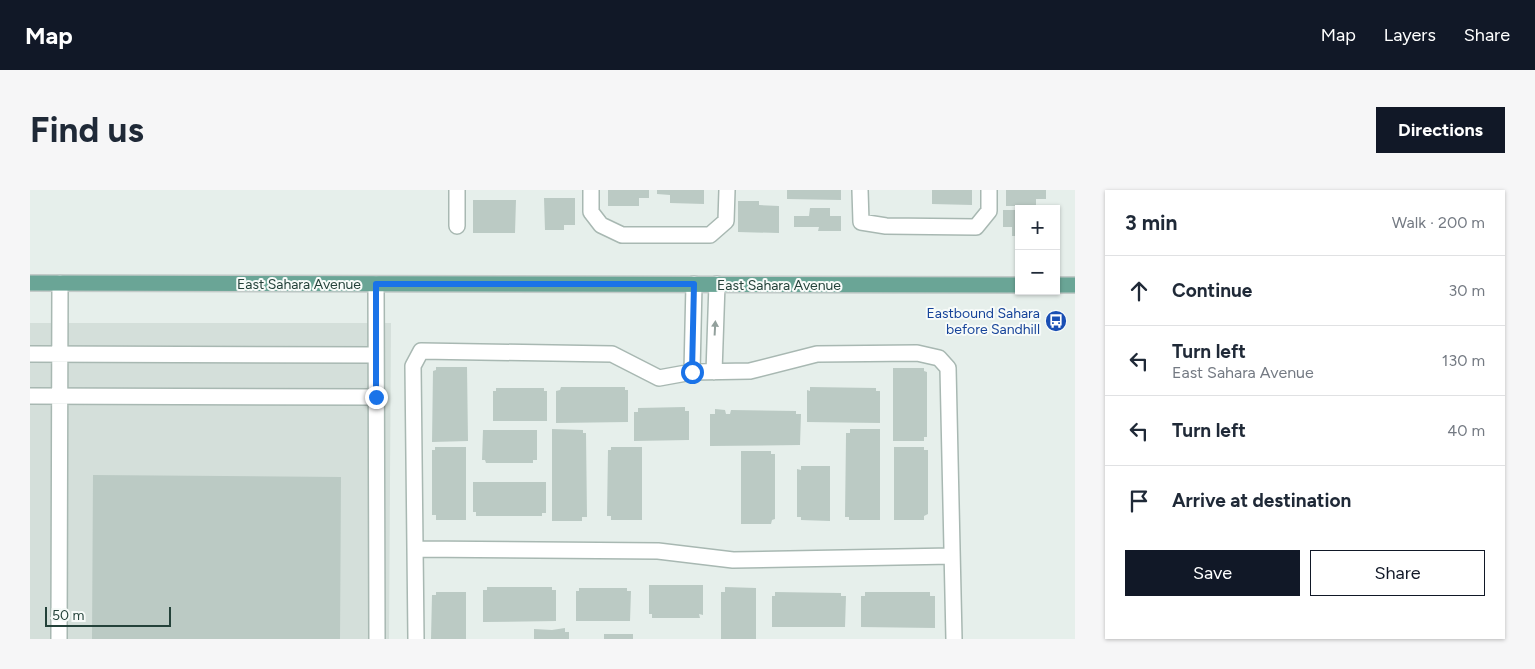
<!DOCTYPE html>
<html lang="en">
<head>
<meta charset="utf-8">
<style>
  body { margin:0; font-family:Figtree,sans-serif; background:#f6f6f7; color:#1f2937 }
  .controls { position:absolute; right:15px; top:15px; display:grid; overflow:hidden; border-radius:0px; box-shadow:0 1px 4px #0004 }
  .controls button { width:45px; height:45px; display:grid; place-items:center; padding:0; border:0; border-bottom:1px solid #e0e1e3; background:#fff; color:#1f2937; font:25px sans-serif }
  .scale { position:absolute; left:15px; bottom:12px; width:126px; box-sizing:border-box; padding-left:5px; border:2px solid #24423a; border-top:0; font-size:14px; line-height:18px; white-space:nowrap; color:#24423a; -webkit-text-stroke:4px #f7fbf9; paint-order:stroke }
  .stop { position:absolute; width:15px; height:15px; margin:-11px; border:4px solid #1a73e8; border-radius:50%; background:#fff }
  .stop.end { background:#1a73e8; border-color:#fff; box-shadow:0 1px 5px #0008 }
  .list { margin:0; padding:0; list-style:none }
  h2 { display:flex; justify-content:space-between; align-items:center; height:65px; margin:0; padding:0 20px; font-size:21px }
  h2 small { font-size:16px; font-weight:400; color:#747a83 }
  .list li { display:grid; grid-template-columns:32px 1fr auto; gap:15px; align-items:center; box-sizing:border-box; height:70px; padding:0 20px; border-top:1px solid #e0e1e3 }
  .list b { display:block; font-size:19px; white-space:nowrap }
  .list p { margin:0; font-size:16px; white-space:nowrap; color:#747a83 }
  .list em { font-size:16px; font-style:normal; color:#747a83 }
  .actions { display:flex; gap:10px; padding:15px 20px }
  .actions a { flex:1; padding:11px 0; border:1px solid #111827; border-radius:0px; text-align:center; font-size:18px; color:#111827 }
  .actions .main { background:#111827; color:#fff }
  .icon { flex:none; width:28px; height:28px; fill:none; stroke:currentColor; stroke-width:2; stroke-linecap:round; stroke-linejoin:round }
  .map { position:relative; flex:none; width:1045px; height:449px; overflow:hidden; border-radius:0px }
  header { display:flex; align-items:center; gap:30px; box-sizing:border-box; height:70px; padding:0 25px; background:#111827; color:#fff }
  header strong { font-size:24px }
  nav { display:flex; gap:28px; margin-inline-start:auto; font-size:18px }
  .intro { display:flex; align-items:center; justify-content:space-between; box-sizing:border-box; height:120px; padding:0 30px }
  h1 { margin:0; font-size:35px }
  .button { padding:12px 22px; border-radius:0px; background:#111827; color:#fff; font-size:18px; font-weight:700 }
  main { display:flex; gap:30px; padding:0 30px }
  aside { flex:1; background:#fff; border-radius:0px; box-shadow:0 1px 4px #0004 }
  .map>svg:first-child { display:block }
  .built { fill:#d4dfda }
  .building { fill:#bbcac4 }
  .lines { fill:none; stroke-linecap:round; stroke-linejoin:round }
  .minor-casing { stroke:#a8b8b2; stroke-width:18 }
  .major-casing { stroke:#c2cac8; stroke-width:18 }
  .minor { stroke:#fff; stroke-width:15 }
  .major { stroke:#6aa596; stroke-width:15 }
  .oneway { fill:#92a09c }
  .route { stroke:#1a73e8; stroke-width:6 }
  .labels { text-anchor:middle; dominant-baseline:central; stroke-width:4; stroke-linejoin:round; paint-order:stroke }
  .street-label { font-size:14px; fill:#24423a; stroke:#f7fbf9 }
  .transit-label { font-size:14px; fill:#164399; stroke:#f7fbf9; text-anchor:end }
</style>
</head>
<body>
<header>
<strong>Map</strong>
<nav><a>Map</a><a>Layers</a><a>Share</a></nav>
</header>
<div class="intro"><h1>Find us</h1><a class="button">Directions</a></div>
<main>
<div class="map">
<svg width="1045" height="449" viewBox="0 0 1045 449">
  <rect width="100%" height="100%" fill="#e6efeb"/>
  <path class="built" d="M0,133H361L359,449H0Z"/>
  <path class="building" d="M578,0H619V8H609V16H578Z
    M627,0H674V14L640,13V5L627,4Z
    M757,0H811V10L757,9Z
    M902,0H942V15L902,14Z
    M976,0H1016V9H1006V16H976Z
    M514,8H545V35H534V40H515Z
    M443,10H486L485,43H443Z
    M708,11H729V15L749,16V43L708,42Z
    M780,18H800V26H811V41H788L789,37H764V26H779Z
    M973,20H989V46H982V37H973Z
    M406,177H437L438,251L402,252L403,181L406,180Z
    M863,178H894V181L897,182V247H894V251H863Z
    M531,197H595V200H598V232L526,233V201L530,200Z
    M780,197L846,198V201H850V233L777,232V200L780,201Z
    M466,198H514V201H517V231H463V201H466Z
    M655,217V221H659V250L604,251V222H608V218Z
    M685,219L695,220L696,224H700L701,220L766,221V224H771L770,255L680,256V224H685Z
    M522,239L553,240V243H556L557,327H552V331H522Z
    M820,239H850V330H819V327H815L816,246V243H820Z
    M453,240H507V270H503V273H456L455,270H452Z
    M405,257H436V330H406V325H402V260H405Z
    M581,257H612V330H581V326H577L578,260H581Z
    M864,257H894V260H898V324L894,326V330H864Z
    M711,261H741V264H745V329L742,330L741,334H711Z
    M771,276H800V331L771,330V327H767V279L771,280Z
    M63,285L311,287L310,449H62Z
    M443,292H516V323H512V326H446V322H443Z
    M619,395H673V425L669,424L670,428H622V424H619Z
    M457,397H522V400H526V431L453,432V400H457Z
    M695,397L726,398V449H691V402H695Z
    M549,398H597V401H601L600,431H546V401H549Z
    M406,402H436V449H401L402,405H406Z
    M745,402L811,403V406H816L815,437H742V406H745Z
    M835,402H900V406H905V438L831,437V406H835Z
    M535,438V442H539V449H504V439L522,440Z
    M574,444H603V449H574Z"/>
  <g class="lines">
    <g class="minor-casing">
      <path id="minor" d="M561,0V22L571,35L592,45H680L696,31L697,0
        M830,0L831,32L856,36L946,37L959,21V0
        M427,36V0
        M346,94L347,449
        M0,164L346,165
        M662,182L664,94
        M684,182L687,94
        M0,206L346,207
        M385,359L628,361L703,370L922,366
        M29,449L30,93
        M386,449L383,176L391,161L582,164L629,188L662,182L720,181L787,164L887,163L909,168L918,178L924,449"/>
    </g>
    <g class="major-casing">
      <path id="major" d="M0,93L989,95
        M1026,95H1045"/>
    </g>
    <use href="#minor" class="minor"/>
    <use href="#major" class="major"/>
  </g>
  <defs><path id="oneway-solid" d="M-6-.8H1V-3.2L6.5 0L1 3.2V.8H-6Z" transform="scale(1.25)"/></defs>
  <use class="oneway" href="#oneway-solid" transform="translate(685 138) rotate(-87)"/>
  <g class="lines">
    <path class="route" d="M346,207V94H664L662,182"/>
  </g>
  <defs>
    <g id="bus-disc" transform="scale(1.125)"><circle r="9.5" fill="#1a4fb4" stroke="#f7fbf9"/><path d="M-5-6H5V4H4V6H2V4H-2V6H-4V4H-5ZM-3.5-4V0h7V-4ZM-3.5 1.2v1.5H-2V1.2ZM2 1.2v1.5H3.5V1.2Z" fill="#fff"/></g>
  </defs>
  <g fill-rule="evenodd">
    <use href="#bus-disc" x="1026" y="131"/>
  </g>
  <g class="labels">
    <g class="street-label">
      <text x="269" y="94">East Sahara Avenue</text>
      <text x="749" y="95">East Sahara Avenue</text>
    </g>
    <g class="transit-label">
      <text x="1010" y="123">Eastbound Sahara<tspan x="1010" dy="16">before Sandhill</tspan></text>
    </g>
  </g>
</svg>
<div class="controls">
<button>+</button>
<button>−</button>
</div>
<div class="scale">50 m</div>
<div class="stop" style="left:662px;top:182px"></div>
<div class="stop end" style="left:346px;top:207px"></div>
</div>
<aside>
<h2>3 min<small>Walk · 200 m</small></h2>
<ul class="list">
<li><svg class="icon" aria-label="ahead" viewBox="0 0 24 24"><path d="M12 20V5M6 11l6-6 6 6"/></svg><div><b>Continue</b></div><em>30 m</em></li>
<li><svg class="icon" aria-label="left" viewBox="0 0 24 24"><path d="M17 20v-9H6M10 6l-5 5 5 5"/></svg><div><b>Turn left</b><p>East Sahara Avenue</p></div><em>130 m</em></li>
<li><svg class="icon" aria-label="left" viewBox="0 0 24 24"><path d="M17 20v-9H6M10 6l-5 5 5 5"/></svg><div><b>Turn left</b></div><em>40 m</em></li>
<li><svg class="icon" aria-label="arrive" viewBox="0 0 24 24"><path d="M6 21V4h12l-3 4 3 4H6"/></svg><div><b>Arrive at destination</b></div></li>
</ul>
<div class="actions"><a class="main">Save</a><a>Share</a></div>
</aside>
</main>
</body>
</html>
